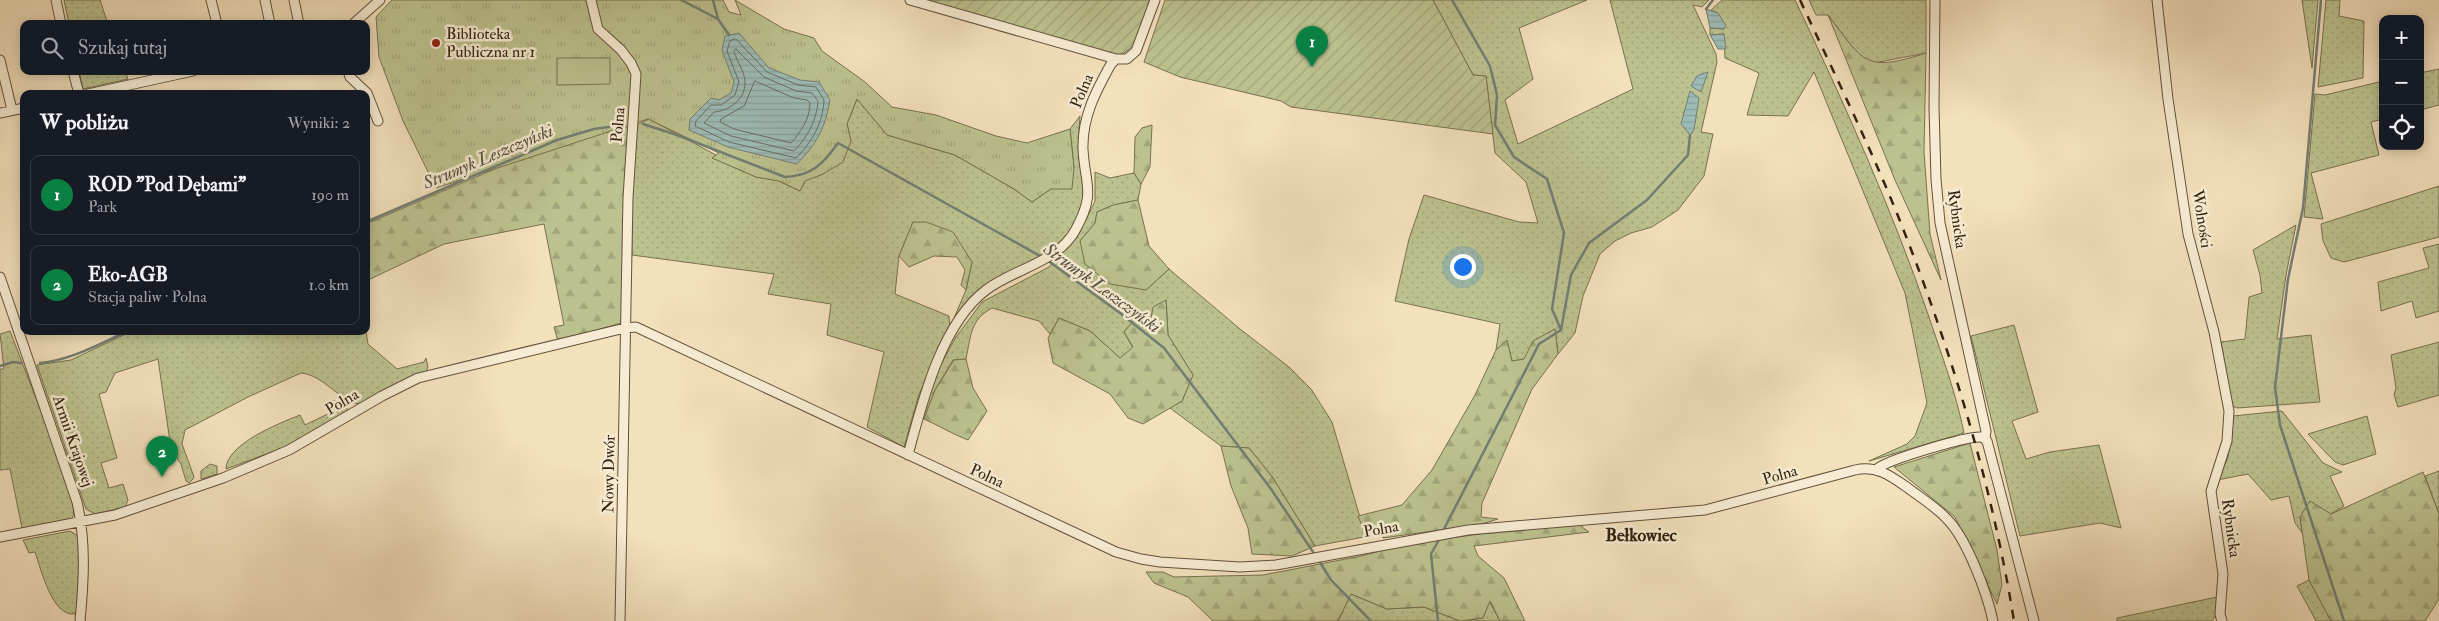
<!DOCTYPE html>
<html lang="pl">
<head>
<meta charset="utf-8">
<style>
  body { margin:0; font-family:"IM FELL Double Pica",serif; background:#20242c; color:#f1f3f6 }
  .controls { position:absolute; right:15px; top:15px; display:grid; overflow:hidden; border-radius:10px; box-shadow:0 2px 12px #0003 }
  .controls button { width:45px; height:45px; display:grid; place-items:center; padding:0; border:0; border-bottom:1px solid #363941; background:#171b24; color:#f1f3f6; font:25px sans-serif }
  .you { position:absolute; left:1462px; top:266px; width:18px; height:18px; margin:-12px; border:4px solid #fff; border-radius:50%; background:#1a73e8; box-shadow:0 0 0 8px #1a73e833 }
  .badge { display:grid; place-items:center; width:32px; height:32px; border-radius:50%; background:#0b8043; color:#fff; font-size:16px; font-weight:700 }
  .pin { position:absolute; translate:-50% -41px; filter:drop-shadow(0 1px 2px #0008) }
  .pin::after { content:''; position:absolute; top:26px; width:18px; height:15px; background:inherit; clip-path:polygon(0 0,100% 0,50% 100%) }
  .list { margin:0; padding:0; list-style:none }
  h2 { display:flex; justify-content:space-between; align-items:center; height:65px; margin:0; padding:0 20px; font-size:21px }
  h2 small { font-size:16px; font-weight:400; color:#9ea1a6 }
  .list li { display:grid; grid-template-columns:32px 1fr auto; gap:15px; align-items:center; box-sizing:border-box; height:80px; margin:0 10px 10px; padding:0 10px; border:1px solid #363941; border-radius:10px }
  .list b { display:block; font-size:19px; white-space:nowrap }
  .list p { margin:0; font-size:16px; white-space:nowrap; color:#9ea1a6 }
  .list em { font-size:16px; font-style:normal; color:#9ea1a6 }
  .icon { flex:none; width:28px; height:28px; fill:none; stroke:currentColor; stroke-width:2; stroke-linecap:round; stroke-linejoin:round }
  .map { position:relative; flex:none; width:2439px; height:621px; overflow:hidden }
  .search { position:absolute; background:#171b24; box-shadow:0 2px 12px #0003; left:20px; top:20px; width:350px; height:55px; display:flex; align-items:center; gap:12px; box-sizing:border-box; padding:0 18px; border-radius:10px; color:#9ea1a6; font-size:19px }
  .panel { position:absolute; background:#171b24; box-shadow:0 2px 12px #0003; left:20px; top:90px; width:350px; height:245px; border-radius:10px }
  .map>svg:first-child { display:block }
  .grass { fill:url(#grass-dots); stroke:#78714e }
  .forest { fill:url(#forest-firs); stroke:#78714e }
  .park { fill:url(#park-tufts); stroke:#78714e }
  .garden { fill:url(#garden-furrows); stroke:#78714e }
  .pitch { fill:#bcc28f; stroke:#78714e }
  .water { fill:url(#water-rules); stroke:#737e73 }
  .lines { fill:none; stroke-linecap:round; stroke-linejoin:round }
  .shore { stroke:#686e62; stroke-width:1 }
  .stream { stroke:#737e73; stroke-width:2.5 }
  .minor-casing { stroke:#63503a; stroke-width:11 }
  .minor { stroke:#f7ecd3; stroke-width:9 }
  .rail { stroke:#33200e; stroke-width:2.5; stroke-dasharray:9 9; stroke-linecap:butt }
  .poi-dot { fill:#8f2418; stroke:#f7ecd3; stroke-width:2 }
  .labels { text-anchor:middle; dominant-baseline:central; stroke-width:5; stroke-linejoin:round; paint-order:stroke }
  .poi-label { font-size:16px; fill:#33200e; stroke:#f7ecd3; text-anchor:start }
  .street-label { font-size:16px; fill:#33200e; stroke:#f7ecd3 }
  .water-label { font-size:18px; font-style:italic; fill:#534f41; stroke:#f7ecd3 }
  .neighbourhood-label { font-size:18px; font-weight:bold; fill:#33200e; stroke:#f7ecd3 }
</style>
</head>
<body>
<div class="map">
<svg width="2439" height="621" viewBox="0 0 2439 621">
  <defs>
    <pattern id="grass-dots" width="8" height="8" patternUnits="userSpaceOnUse" patternTransform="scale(1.25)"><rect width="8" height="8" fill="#bcc28f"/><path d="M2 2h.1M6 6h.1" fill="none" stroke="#a2a67a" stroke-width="1.8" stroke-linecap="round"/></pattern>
    <pattern id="forest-firs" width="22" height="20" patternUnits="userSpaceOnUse" patternTransform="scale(1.25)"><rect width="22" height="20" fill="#bcc28f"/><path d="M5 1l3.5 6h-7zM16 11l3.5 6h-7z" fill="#a2a67a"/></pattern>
    <pattern id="park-tufts" width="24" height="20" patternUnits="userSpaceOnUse" patternTransform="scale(1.25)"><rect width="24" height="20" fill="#bcc28f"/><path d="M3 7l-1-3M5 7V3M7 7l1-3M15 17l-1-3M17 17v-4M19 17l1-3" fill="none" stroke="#a2a67a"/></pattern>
    <pattern id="garden-furrows" width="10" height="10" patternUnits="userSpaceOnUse" patternTransform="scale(1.25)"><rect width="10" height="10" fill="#bcc28f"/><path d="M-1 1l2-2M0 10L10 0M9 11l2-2" fill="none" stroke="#a2a67a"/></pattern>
    <pattern id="water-rules" width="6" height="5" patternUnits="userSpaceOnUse" patternTransform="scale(1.25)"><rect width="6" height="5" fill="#9dbcb7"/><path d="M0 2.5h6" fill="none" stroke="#88a19c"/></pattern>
  </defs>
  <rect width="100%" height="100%" fill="#f3e1bc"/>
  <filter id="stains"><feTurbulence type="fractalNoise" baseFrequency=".004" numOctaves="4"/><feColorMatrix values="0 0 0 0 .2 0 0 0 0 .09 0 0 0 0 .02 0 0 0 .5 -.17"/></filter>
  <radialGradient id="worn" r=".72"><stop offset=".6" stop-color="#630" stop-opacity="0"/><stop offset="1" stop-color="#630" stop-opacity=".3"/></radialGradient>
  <path class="grass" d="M64,0H100L108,24H69Z
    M1433,0H1587L1519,28L1533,79L1505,100L1518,144L1633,89L1610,0H1709L1702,7L1693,5L1716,54L1717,62L1701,132L1713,134L1704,176L1678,210L1652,227L1631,233L1615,241L1600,254L1583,296L1575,333L1558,354L1555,329L1534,341L1525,359L1512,361L1507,341L1496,350L1500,324L1395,301L1409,239L1424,195L1519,222L1538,223L1526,182L1495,153L1486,76L1473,75Z
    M1722,0H1795C1844,103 1892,209 1929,317C1942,356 1956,393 1964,433L1869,461L1907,444L1915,436L1927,403L1905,293L1814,72L1788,116L1747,115L1759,73L1725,58L1724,34L1710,35V28L1724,29L1718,13L1711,10Z
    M1809,0H1926V53L1874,63L1859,56L1828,15H1816Z
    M2302,0H2318L2312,68Z
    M2326,0H2340L2339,16L2364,21L2363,78L2318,87Z
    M2439,69V105L2420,110V73Z
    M79,71H125L128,79L83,89Z
    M2383,81V119L2371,122L2379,155L2311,173L2323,219L2304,217L2315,94L2325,95Z
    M857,99L887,135L955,155L1014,189L1032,202L1051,189L1074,168L1070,129L1080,116C1079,130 1078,145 1079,158C1080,171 1085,183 1084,196C1077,254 1017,262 978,291C970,298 964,310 957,319L954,318L966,290L972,262L913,222L899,256L895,294L949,316L950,330L919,394L904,447L867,427L884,352L827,335L831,304L768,294L774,274L632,255L631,196L636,125L649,119L716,155L713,158L756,177L777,180L800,191L806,180L823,174L851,141L847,124Z
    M1095,172L1110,178L1134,173L1141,184L1138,200L1114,205L1097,212L1095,223L1080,241L1146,290L1169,269L1240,329L1289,367L1311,389L1332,422L1364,531L1386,533L1315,546L1273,478L1249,448L1221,446L1170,408L1182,401L1193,375L1168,335L1166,300L1150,325L1136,318L1124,332L1133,348L1120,358L1090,331L1059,318L1050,334L1039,321L992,308C970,320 971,336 966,359L953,360L935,390L924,419L921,417L938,370L956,337L982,302L1049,267L1080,232L1095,201Z
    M2439,186V237L2344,262L2331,258L2323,241L2321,224Z
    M2296,225L2286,275L2277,339L2311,335L2320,402L2237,408L2232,406L2221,342L2245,339L2249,297L2262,293L2260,275L2253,250Z
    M2439,244V311L2416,318L2412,301L2381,311L2378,282L2429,268L2423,248Z
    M2014,325L2038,412L2012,421L2026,459L2050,452L2099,445L2121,528L2100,523L2020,536L1971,336Z
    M10,331L72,492L74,513L72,519L64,522L22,528L10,469L0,470V369H4L0,334Z
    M132,331H366L368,344L397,369L424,362L426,358L428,367L426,372L401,381L361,404C342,404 324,375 301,373L248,397L185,430L182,444L193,474L194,478L189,483L186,481L181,464L171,449L158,359L115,373L106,392L99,394L117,458L101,463L109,488L123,484L128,500L125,507L95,514L86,509L37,365L71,360Z
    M2439,342V395L2398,407L2394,395L2396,388L2391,355Z
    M332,401L344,402L348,411L288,446L226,469C226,444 280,423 300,415L305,425L332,412L328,404Z
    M2282,411L2323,463L2342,472L2330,476L2344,506L2331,514L2300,517L2303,534L2295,523L2289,496L2271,500L2248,474L2217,480L2228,458L2233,416Z
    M2367,416L2376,454L2343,465L2335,462L2308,434Z
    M210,464L217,466V474L201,479V471Z
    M2439,471V514L2425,476Z
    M70,531L78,536L81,574L77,609L75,614C52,617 41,569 35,552L29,553L23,540Z
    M2309,580L2331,621H2316L2297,586Z
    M1351,594L1387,609L1424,607L1460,621H1338Z
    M2217,597V613L2212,621H2117V618Z
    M1489,601L1500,621H1464L1483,618Z"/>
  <path class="forest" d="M1828,15C1864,62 1864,73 1926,53L1924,152L1930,234L1941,280L1895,180Z
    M1152,125L1150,167L1141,184L1134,173L1135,137L1142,128Z
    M630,127L624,320L621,323L562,340L557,338L554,327L564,325L544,224L444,244L366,281V224L544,148L604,130Z
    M1138,200L1149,246L1169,269L1146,290L1110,284L1085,264L1080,241L1095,223L1097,212L1113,205Z
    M913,222H926L953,232L972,262L966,290L961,285L965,270L957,257L934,256L909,267L899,256Z
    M1166,300L1168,335L1193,375L1182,401L1143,424L1128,418L1110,394L1053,363L1048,338L1059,318L1090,331L1120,358L1133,347L1124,332L1136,318L1150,324L1153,307Z
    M1555,329L1558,354L1532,389L1482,503L1481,517L1498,519L1482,524L1383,538V533L1364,531L1358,516L1402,505L1432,470L1475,395L1496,350L1507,340L1512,361L1524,359L1533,341Z
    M966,359L973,388L987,411L968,440C952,434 940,426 924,419L935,390L954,360Z
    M1970,443L1997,550L2002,585L1997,604L1955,517L1894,467Z
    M1221,446L1249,448L1273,478L1315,546L1292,556L1252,554L1248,528L1231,486Z
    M2423,472L2439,514V599L2425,621H2331L2309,580L2300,517L2310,501L2331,514Z
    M1578,524L1589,532L1474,546L1478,556L1504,578L1525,621H1500L1490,601L1483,618L1460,621L1424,607L1387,609L1351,594L1338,621H1213L1188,597L1154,583L1146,572H1163L1174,577L1263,575L1361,556L1407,544L1487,533Z"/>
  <path class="park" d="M392,0H723L729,12L741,15L735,0L784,29L814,38L822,51L865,82L892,107L936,115L996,136L1027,143L1070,129L1074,168L1072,189H1051L1032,202L1014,189L955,155L887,135L857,99L847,124L851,141L843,162L823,174L805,181L800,191L779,181L756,177L712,158L719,153L648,119L436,188L403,121L379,57L376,17Z"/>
  <path class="garden" d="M926,0H1151L1133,46L1120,56Z
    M1165,0H1433L1473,75L1486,76L1493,134L1291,107L1281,101L1180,77L1144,62Z"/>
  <path class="pitch" d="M557,58H610V84L557,85Z"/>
  <path class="water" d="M1706,9L1718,13L1726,26L1724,29L1710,28Z
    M739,33L769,68L800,80L819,82L830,100C825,129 817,143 797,164L728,147L689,130L690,119L711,98L719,100L731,93L734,82L722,50L725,36Z
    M1724,34L1726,49H1718L1710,35Z
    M1708,72L1701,92L1691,86L1697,76Z
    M1690,91L1699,98L1694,130L1690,135L1681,124Z"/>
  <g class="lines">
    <path class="shore" d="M736,39L767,72L798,85L816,87L824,100C823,123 812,142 796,158L729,142L695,126L696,121L711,105H721L735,95L739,82L727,51L730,41Z
      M736,49L764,77L796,91L812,93L818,101C817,120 807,138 794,151L731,136L704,123L714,112C729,111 746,99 745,82C745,73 737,61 734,52Z
      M755,81L794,98L807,100L810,103C810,118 801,132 791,143L734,129L720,122L721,119L744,106Z"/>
    <path class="stream" d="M681,0L718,19
      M713,0L718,19L729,35
      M1452,0L1490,66L1497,95L1495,125L1514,157L1547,179L1564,233L1552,309L1561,330
      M2321,0L2303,208L2288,279L2275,387L2280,425L2344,621
      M1706,9L1713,0
      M643,124L677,135L785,177C812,176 823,164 838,143L1042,257
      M366,222L557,140L594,129L623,125
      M1047,260L1120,313L1164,348L1271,489L1315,555
      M40,363C71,360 99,344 128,331
      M0,366L13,362L21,363
      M1442,533L1539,344L1561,330L1571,275L1589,243L1647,200L1688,155L1690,135
      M1318,559L1331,580L1371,621
      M1438,621L1431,554L1440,538"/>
    <g class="minor-casing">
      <path id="minor" d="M56,0L61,24
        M211,0L217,24
        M265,0L270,24
        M294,0L299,24
        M591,0L598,29L621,50L631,63L636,74L628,198L620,621
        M910,0L1116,59
        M1935,0L1934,107L1936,179L1940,223L1986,431L1985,438
        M2157,0L2168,99L2188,234L2214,332L2229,411L2227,441L2211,491L2223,574L2220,614L2222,621
        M353,24L380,0
        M0,60L12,110
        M73,71L79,94
        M348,71L350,77L367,93L378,121
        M88,94L193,71
        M0,113L24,108
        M0,277L77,502C86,542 84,580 80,621
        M908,455C922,403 941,324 986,290C1015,268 1058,263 1076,229C1096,192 1085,186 1083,149C1082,117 1096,91 1111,64L1116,59H1127L1136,51L1155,0
        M1877,469C1886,460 1967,436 1981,437C1984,438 1985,439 1987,441L2034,621
        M0,537L115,515L223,478L289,450L382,396L418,378L625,328L636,327L1116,552L1141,559L1160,562L1240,567L1276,565L1468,530L1705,510L1855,470C1877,465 1891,476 1908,488C1921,498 1936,507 1947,519C1967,539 1987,593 1993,621"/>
    </g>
    <use href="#minor" class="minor"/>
    <path class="rail" d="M1800,0C1834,73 1870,146 1900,221C1951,350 1992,484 2014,621"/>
  </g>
  <circle class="poi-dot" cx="436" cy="43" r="5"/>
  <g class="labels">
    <g class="poi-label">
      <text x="446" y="34">Biblioteka<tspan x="446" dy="18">Publiczna nr 1</tspan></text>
    </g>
    <g class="street-label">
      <text transform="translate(1082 91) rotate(-67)">Polna</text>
      <text transform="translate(618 125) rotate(-85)">Polna</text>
      <text transform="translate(1957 219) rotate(82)">Rybnicka</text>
      <text transform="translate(2202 219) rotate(81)">Wolności</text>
      <text transform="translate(342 402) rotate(-31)">Polna</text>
      <text transform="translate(73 441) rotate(71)">Armii Krajowej</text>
      <text transform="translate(609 474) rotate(-89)">Nowy Dwór</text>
      <text transform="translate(1780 475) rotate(-16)">Polna</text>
      <text transform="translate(987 476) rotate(25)">Polna</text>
      <text transform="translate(2231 528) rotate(82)">Rybnicka</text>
      <text transform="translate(1381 529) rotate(-10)">Polna</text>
    </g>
    <g class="water-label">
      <text transform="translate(488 157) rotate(-23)">Strumyk Leszczyński</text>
      <text transform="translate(1102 288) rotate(36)">Strumyk Leszczyński</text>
    </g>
    <g class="neighbourhood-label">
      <text x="1641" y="535">Bełkowiec</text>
    </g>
  </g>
  <rect width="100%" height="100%" filter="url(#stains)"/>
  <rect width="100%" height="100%" fill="url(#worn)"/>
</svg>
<div class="controls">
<button>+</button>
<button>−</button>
<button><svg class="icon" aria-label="locate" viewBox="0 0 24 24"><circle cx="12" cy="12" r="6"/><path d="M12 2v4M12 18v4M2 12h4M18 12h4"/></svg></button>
</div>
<div class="you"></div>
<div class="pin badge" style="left:1312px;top:67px">1</div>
<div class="pin badge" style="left:162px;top:477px">2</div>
<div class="search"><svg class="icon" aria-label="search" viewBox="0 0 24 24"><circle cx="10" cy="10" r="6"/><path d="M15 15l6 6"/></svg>Szukaj tutaj</div>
<section class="panel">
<h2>W pobliżu<small>Wyniki: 2</small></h2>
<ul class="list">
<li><span class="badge">1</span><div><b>ROD &quot;Pod Dębami&quot;</b><p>Park</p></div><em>190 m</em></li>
<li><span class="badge">2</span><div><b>Eko-AGB</b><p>Stacja paliw · Polna</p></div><em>1.0 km</em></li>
</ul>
</section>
</div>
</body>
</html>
